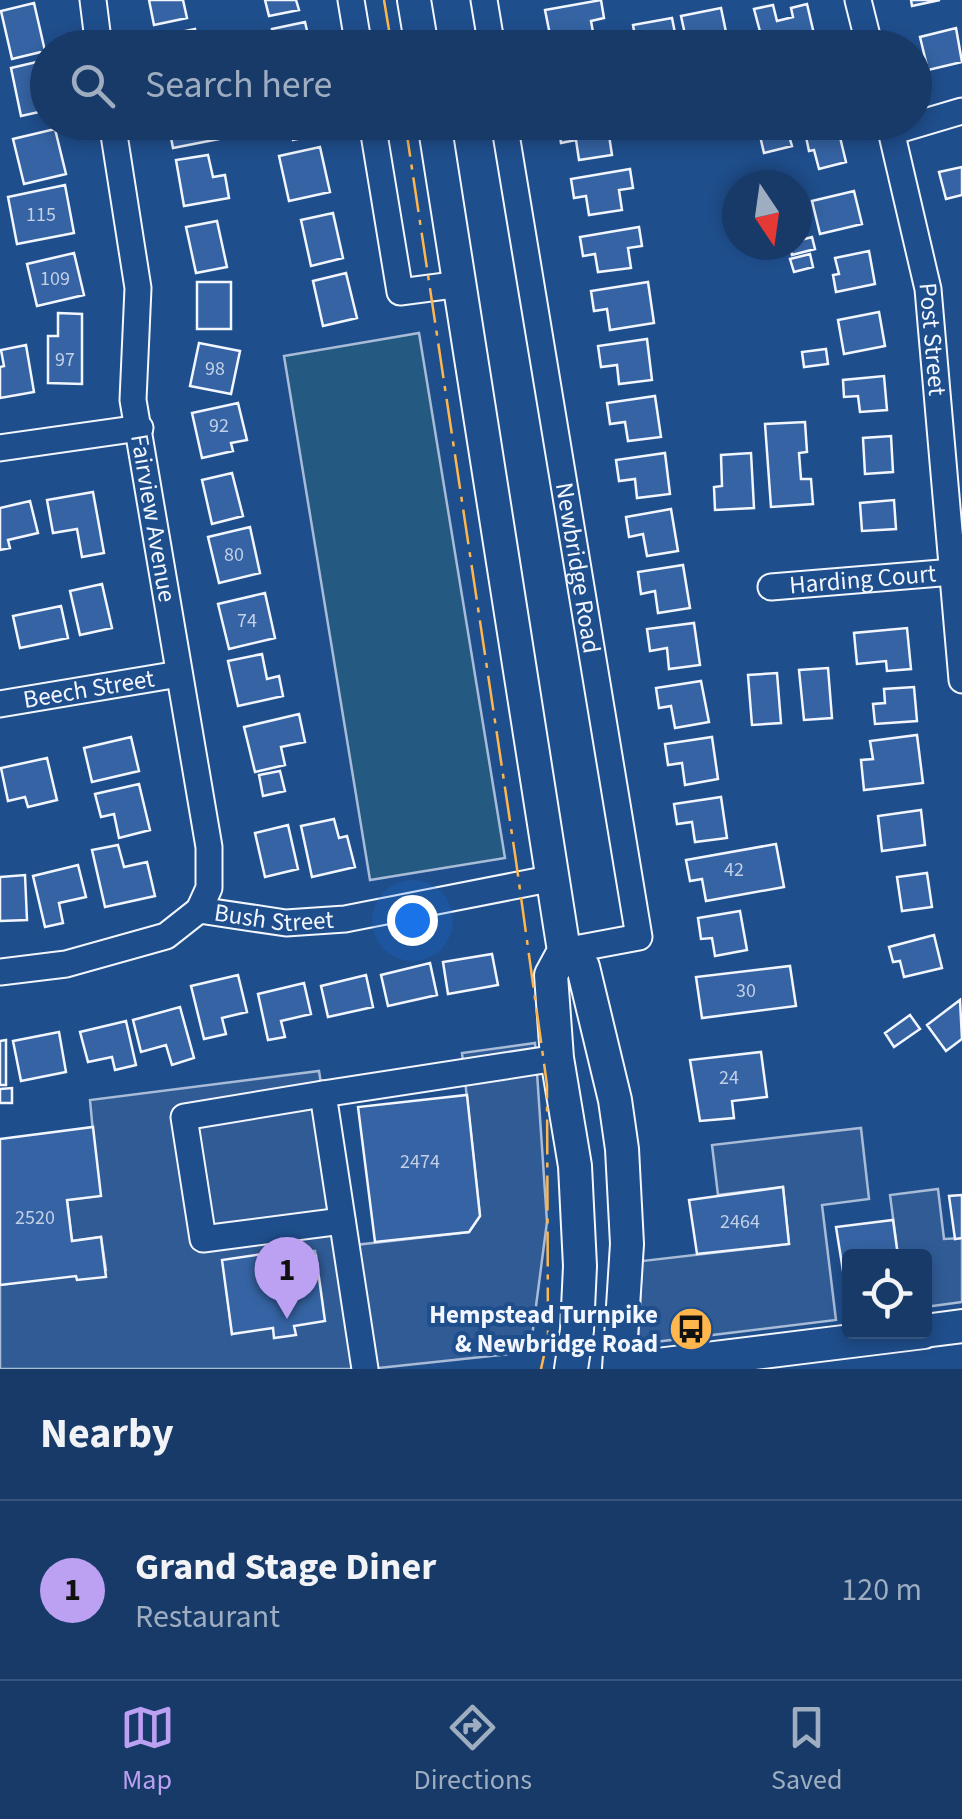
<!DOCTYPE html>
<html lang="en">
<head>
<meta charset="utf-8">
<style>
  body { margin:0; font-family:"Source Sans 3",sans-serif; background:#244571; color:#f1f3f6 }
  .controls { position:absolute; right:30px; bottom:30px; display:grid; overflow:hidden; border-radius:10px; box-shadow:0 5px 15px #0003 }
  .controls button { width:90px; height:90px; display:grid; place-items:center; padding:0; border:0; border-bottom:2px solid #36547d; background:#173a69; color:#f1f3f6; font:50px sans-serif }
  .compass { position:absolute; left:722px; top:170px; width:90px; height:90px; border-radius:50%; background:#173a69; box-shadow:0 5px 15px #0003; rotate:167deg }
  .you { position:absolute; left:412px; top:920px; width:35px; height:35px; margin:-25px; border:8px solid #fff; border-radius:50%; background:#1a73e8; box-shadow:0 0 0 15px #1a73e833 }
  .badge { display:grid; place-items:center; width:65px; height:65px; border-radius:50%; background:#bca0f2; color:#111; font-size:32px; font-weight:700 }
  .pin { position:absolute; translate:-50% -82px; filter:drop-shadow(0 2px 5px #0008) }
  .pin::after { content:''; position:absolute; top:52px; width:35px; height:30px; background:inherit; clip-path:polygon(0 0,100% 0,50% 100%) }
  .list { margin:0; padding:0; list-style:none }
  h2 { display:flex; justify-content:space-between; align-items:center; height:130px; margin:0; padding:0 40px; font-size:42px }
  h2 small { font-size:32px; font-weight:400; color:#9eadc0 }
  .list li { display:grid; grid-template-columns:65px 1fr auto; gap:30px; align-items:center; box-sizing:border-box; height:180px; padding:0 40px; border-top:2px solid #36547d }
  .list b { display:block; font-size:38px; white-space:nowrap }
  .list p { margin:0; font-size:32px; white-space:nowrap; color:#9eadc0 }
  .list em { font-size:32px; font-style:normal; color:#9eadc0 }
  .icon { flex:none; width:55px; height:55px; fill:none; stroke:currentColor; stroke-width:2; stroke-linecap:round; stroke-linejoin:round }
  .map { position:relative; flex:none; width:962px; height:1369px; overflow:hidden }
  .search { position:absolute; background:#173a69; box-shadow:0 5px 15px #0003; left:30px; right:30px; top:30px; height:110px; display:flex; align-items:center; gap:25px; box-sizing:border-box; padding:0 35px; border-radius:55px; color:#9eadc0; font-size:38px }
  .sheet { height:310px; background:#173a69 }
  nav { display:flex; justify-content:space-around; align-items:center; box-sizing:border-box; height:140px; border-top:2px solid #36547d; background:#173a69; font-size:28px; color:#9eadc0 }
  nav a { display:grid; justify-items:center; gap:5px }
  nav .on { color:#bca0f2 }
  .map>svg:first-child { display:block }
  .green { fill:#245a82; stroke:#a8bbd7; stroke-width:2.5 }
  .parking { fill:#305b95; stroke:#a8bbd7; stroke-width:2.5; fill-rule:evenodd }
  .building { fill:#3563a3; stroke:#f2f6ff; stroke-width:2.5 }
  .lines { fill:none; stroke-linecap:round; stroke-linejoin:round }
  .minor-casing { stroke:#f2f6ff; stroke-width:29 }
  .major-casing { stroke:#f2f6ff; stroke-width:36 }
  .minor { stroke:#1f4e8c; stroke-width:25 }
  .major { stroke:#1f4e8c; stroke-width:32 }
  .power { stroke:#ffb74d; stroke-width:2.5; stroke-dasharray:35 8 5 8; stroke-linecap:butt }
  .labels { text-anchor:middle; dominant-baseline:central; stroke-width:8; stroke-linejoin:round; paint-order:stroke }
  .number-label { font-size:20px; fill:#c3d1e8 }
  .street-label { font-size:25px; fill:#f2f6ff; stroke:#1f4e8c }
  .poi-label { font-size:25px; font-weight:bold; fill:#f2f6ff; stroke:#1f4e8c; text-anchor:end }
</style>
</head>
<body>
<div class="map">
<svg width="962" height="1369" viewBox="0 0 962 1369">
  <rect width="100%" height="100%" fill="#1f4e8c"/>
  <path class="green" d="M419,333L505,858L370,880L284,356Z"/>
  <path class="parking" d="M535,1043L547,1222L530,1352L369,1369H0V1285L106,1270L101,1237L72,1241L67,1200L99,1196L90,1100L319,1071L346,1246L469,1232L480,1216L462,1053ZM315,1251L316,1256L232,1334L223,1262Z
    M861,1128L869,1199L822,1205L836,1320L638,1344L642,1261L789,1244L783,1187L718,1195L712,1145Z
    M938,1189L944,1239L962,1238V1302L925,1307L924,1256H898L890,1195Z"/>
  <path class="building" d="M149,0H183L187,18L154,25Z
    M265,0H296L299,10L269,16Z
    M601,0L604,18L591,21L593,32L551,40L545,10Z
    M911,0H940L912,6Z
    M34,3L45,51L12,59L1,11Z
    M807,4L817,47L787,48L784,34L762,39L754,9L773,5L777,21L793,17L791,8Z
    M721,8L726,32L716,34L719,48H688L681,16Z
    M672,18L678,48H637L633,25Z
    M305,22L311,48H276L272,29Z
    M956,28L962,62L928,70L920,37Z
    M195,29L199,48H154L152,38Z
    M45,60L48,110L21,116L11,68Z
    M168,122H215L219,139L173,148Z
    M289,122H321L323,133L293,140Z
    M558,122H607L612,155L579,160L576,140L561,143Z
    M758,122H780L781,127L760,132Z
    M55,129L66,174L24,184L13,139Z
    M787,129L792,146L764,153L760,136Z
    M838,129L846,162L819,169L814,150L809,151L806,137Z
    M320,147L330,192L289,201L279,156Z
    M208,155L213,177L225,175L229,198L184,206L176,160Z
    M962,167V195L946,199L939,172Z
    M630,169L633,188L619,190L622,210L589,215L586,196L574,198L571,179Z
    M65,185L74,233L17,244L8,197Z
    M854,191L862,224L820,234L812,201Z
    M333,213L343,258L311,266L301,220Z
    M217,221L227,267L196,273L186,227Z
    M639,227L642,246L628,248L631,268L598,272L595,254L583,256L580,237Z
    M812,237L815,249L792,255L789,245H797V241Z
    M869,251L875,284L836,292L833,275L839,274L835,258Z
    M74,253L84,295L37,306L27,264Z
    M810,254L813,267L794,272L790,259Z
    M346,273L357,318L323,326L313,281Z
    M197,282H231V329H197Z
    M648,282L654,323L610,330L607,309L594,311L591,291Z
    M879,312L885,346L844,354L838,320Z
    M58,313L82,314V384L48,383V336H58Z
    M647,339L652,380L619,384L617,365L601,367L598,346Z
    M199,343L240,351L231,394L190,386Z
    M26,345L34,392L0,398V367L4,366L1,350Z
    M826,349L828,364L804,367L802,352Z
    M884,376L887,410L860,412L858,396L844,397L843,380Z
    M655,396L661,437L628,441L625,422L610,424L607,403Z
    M238,403L247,440L231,443L233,451L202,458L192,413Z
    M805,422L807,452L799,453L801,479H811L813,504L771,507L765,424Z
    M891,436L893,472L865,474L863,438Z
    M665,453L670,494L637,498L635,479L619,481L616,460Z
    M751,453L754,508L715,510L714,487L722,486L721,455Z
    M232,473L243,516L212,524L202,480Z
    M93,492L104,553L82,557L77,529L53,533L47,500Z
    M894,500L896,529L862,531L860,503Z
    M30,501L38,533L8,540L10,548L0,550V508Z
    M671,509L678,551L647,556L643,534L629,537L626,517Z
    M250,527L260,573L219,583L208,537Z
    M683,565L690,608L658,613L655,591L641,594L638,572Z
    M102,584L112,628L80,635L70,591Z
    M265,593L275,638L229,649L218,604Z
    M61,606L68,638L20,648L13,616Z
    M694,623L700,665L669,669L667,648L650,651L647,629Z
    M907,628L911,669L887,671L886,661L857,664L854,633Z
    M262,654L267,679L279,676L283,696L238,706L228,661Z
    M828,668L832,718L804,720L799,670Z
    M777,673L781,723L752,725L748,675Z
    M701,681L709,722L675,728L671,706L659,708L656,688Z
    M914,687L917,721L875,724L873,704L885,703L884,689Z
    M299,714L305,742L281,747L285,765L255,772L244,727Z
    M917,735L923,783L864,790L861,760L873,759L870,741Z
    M131,737L139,771L92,782L84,748Z
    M712,737L718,779L685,785L682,763L668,765L665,744Z
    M47,758L57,800L28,807L25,797L8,801L1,768Z
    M280,771L285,791L263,796L259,775Z
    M139,784L150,830L119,838L114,814L101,817L95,794Z
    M721,797L727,838L695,842L692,822L677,824L674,804Z
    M921,810L925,845L882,851L878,816Z
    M334,819L339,838L347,836L355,867L312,877L301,826Z
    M288,825L298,869L265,877L255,833Z
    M776,844L784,887L706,901L702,879L690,881L686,860Z
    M118,845L124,867L147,862L155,896L105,907L92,850Z
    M78,865L86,897L59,903L63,923L45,927L33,876Z
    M927,873L932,907L902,911L897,877Z
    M25,875L27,920L0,921V877Z
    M740,911L747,950L715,956L712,938L701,939L698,918Z
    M934,935L942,968L904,977L900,961L893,962L889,947Z
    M492,954L498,985L448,994L443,962Z
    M430,963L437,995L388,1006L381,975Z
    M790,966L796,1006L702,1018L696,977Z
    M238,975L247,1012L222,1018L226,1034L204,1039L191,986Z
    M366,975L373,1007L328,1017L321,986Z
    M304,983L311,1014L281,1021L285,1037L268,1040L258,994Z
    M960,1000L962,1039L946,1051L927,1025Z
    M180,1007L194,1058L172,1065L166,1045L141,1052L133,1020Z
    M910,1015L920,1029L894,1047L885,1033Z
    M126,1021L136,1065L115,1070L112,1057L88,1062L80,1032Z
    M59,1032L66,1072L21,1081L13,1041Z
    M6,1040V1085H0V1041Z
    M761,1052L767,1097L732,1101L734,1118L700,1121L690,1060Z
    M12,1088V1103H0V1089Z
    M467,1095L480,1216L469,1232L375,1242L358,1107Z
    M93,1127L101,1196L67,1200L72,1241L101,1237L106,1277L77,1280L76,1276L0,1285V1139Z
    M783,1187L789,1244L697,1254L689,1200Z
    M962,1195V1238L955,1239L949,1196Z
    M893,1220L898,1256H850V1277H844L836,1227Z
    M284,1251L286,1261L316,1256L325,1321L294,1326L296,1335L274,1338L273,1328L232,1334L222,1260Z"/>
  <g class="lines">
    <g class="minor-casing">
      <g id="minor">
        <path d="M93,0L99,48"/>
        <path d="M351,0L359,48"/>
        <path d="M484,0L492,48"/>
        <path d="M858,0L870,48"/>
        <path id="s1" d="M112,122L138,288L133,400L209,847V888L199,910"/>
        <path d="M372,122L400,292L461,284"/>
        <path id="s2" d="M504,122L639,937L564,951"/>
        <path id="s3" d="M889,122L928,289L962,680"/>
        <path d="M891,132L962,111"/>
        <path d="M0,448L140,428"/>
        <path id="s4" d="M771,587L953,572"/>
        <path id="s5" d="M0,704L179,674"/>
        <path id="s6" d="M0,972L66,964L166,936L199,910L286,923L345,919L554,878"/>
        <path d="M323,1094L184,1117L203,1239L342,1221"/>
        <path d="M365,1369L323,1094L557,1058"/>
      </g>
    </g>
    <g class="major-casing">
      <path id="major" d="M414,0L422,48
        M434,122L564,951L551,975L557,1058L575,1166L580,1266L577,1330L571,1369
        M564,951L583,967L615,1100L622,1149L627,1244L619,1369
        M924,1331L962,1326
        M625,1369L924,1332"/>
    </g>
    <use href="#minor" class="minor"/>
    <use href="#major" class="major"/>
    <path class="power" d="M384,0L392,48
      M405,122L516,861L547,1085L548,1337L541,1369"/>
  </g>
  <defs>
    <g id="bus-disc" transform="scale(2.25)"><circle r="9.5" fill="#ffb74d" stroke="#1f4e8c"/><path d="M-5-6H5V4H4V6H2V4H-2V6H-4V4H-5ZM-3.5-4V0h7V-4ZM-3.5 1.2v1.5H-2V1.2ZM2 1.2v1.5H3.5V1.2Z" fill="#111"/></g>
  </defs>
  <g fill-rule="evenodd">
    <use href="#bus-disc" x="691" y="1329"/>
  </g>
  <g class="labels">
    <g class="number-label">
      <text x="41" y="215">115</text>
      <text x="55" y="279">109</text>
      <text x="65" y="360">97</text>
      <text x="215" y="369">98</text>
      <text x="219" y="426">92</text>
      <text x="234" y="555">80</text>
      <text x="247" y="621">74</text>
      <text x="734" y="870">42</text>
      <text x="746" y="991">30</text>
      <text x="729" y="1078">24</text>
      <text x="420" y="1162">2474</text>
      <text x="35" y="1218">2520</text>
      <text x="740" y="1222">2464</text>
    </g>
    <g class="street-label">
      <text stroke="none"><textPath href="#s3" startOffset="222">Post Street</textPath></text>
      <text stroke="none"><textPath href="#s1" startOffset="400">Fairview Avenue</textPath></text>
      <text stroke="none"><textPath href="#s2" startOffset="452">Newbridge Road</textPath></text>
      <text stroke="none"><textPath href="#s4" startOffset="92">Harding Court</textPath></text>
      <text stroke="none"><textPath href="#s5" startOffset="90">Beech Street</textPath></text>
      <text stroke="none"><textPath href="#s6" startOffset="288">Bush Street</textPath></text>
    </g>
    <g class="poi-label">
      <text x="658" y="1315">Hempstead Turnpike<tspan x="658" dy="29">&amp; Newbridge Road</tspan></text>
    </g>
  </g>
</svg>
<div class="controls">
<button><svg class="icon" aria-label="locate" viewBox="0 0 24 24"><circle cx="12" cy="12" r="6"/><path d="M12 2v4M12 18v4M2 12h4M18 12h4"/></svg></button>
</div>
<svg class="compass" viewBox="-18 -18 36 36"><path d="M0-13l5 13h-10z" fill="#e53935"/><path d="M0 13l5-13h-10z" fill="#9eadc0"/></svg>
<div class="you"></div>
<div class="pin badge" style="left:287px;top:1319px">1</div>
<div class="search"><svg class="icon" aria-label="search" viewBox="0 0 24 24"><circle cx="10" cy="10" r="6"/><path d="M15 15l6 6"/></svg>Search here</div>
</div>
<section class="sheet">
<h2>Nearby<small></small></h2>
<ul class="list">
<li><span class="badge">1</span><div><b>Grand Stage Diner</b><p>Restaurant</p></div><em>120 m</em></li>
</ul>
</section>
<nav>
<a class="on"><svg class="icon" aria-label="map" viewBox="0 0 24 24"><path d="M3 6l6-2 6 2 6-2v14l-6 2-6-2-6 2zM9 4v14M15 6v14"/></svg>Map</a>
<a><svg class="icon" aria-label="directions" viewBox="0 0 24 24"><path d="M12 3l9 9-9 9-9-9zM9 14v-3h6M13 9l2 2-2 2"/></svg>Directions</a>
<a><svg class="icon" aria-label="saved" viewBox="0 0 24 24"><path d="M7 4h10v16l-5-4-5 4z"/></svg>Saved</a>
</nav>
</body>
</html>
